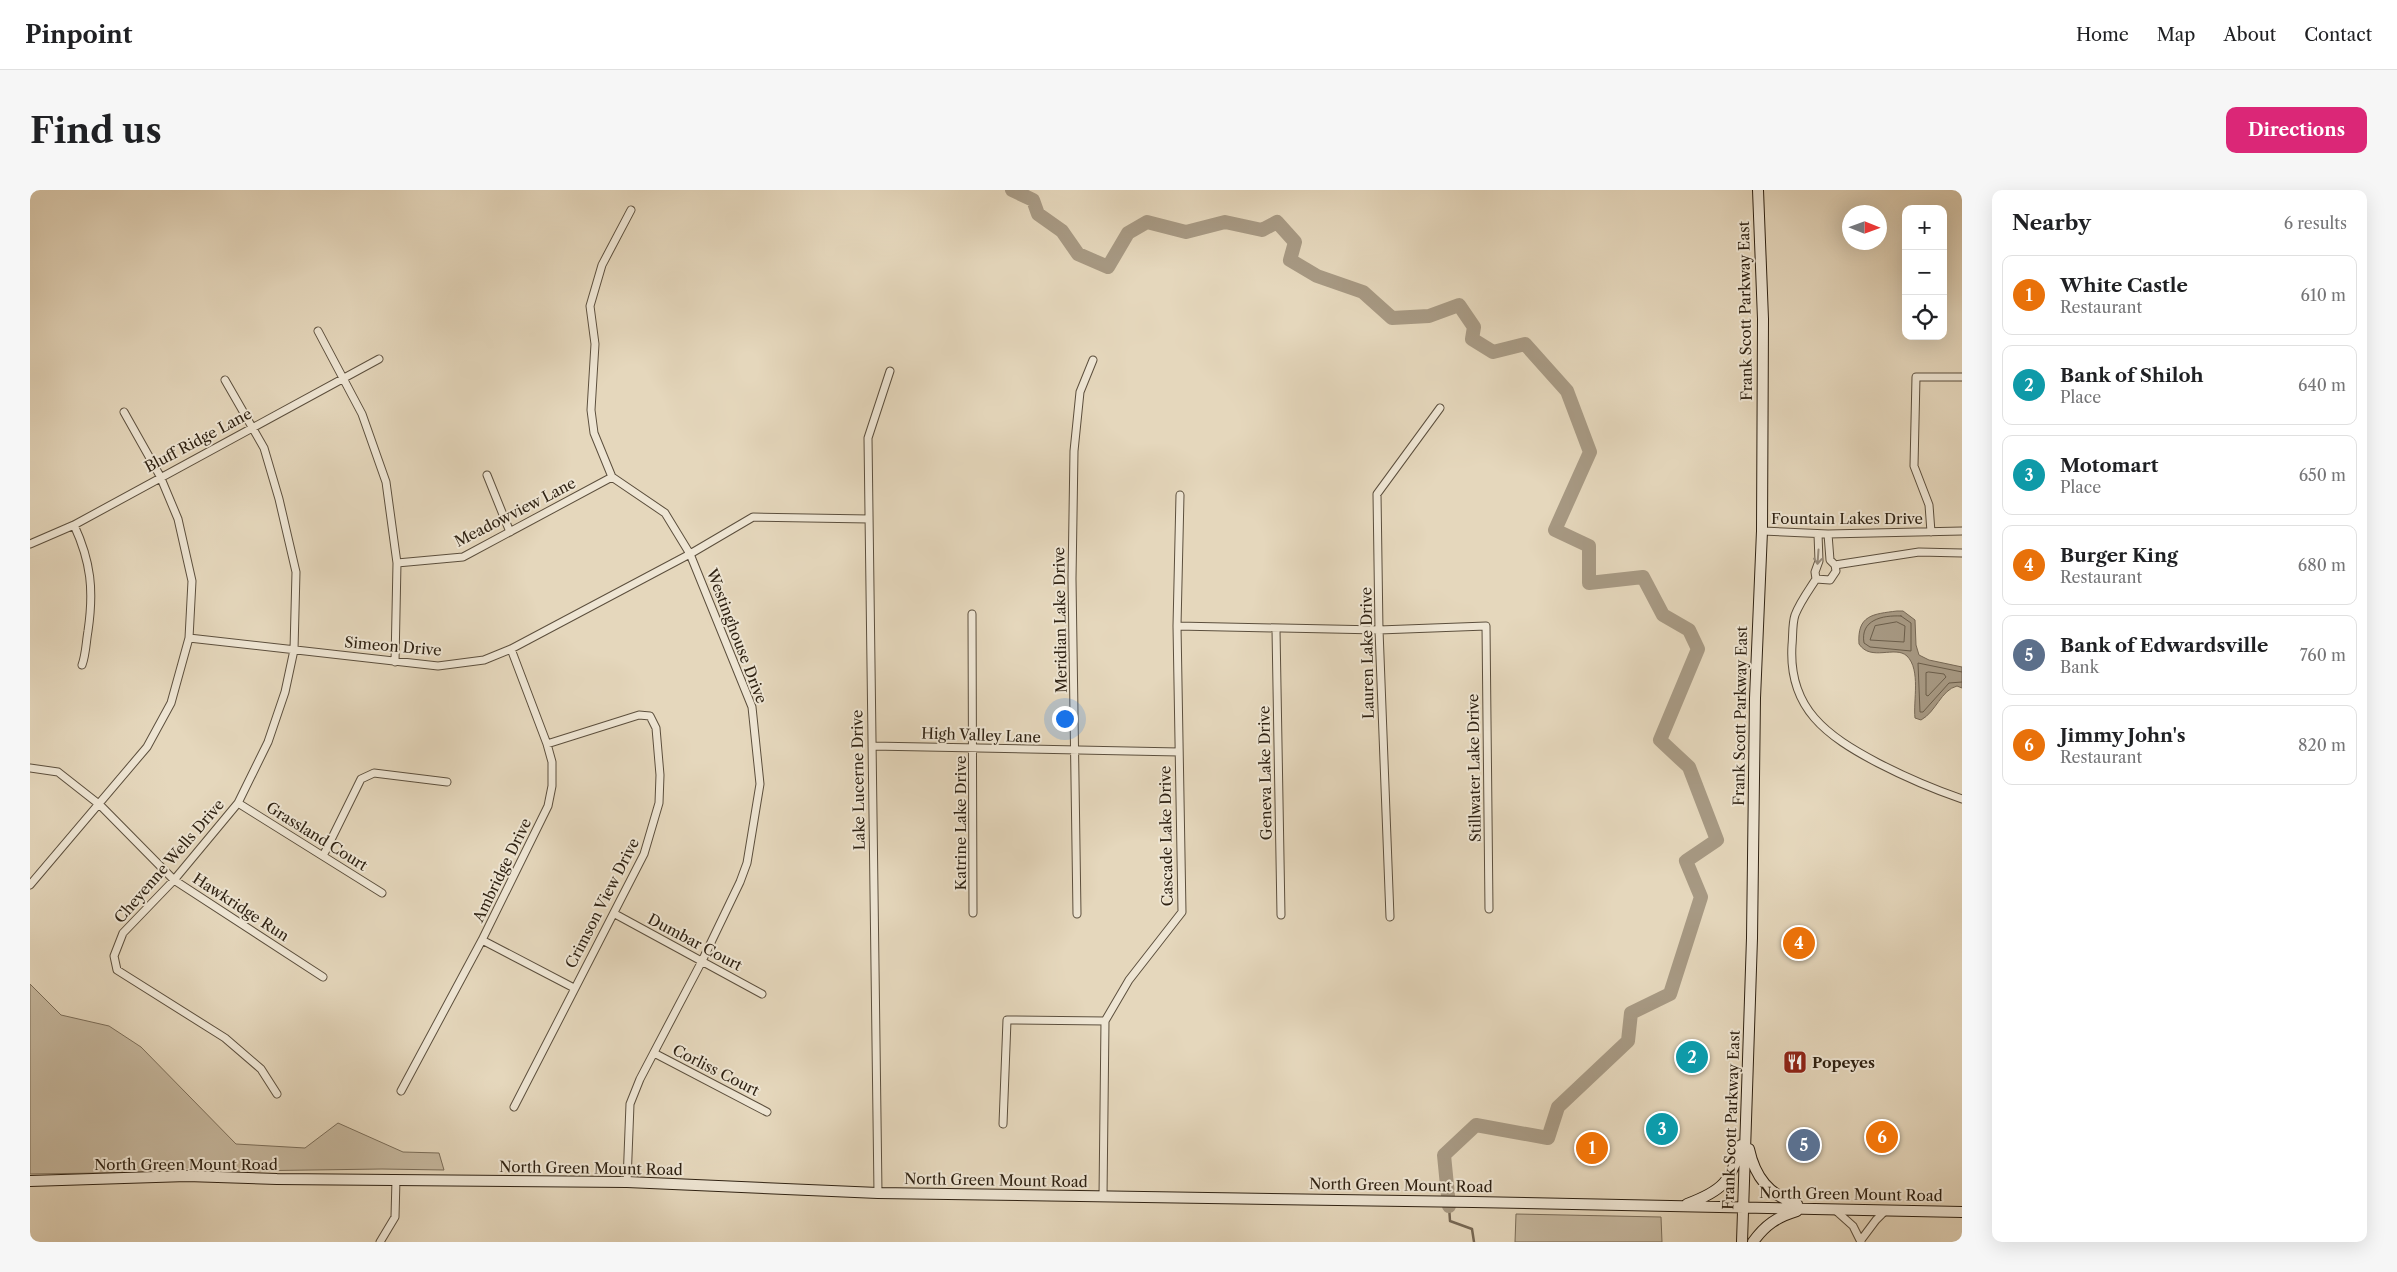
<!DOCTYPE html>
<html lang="en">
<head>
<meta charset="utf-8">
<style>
  body { margin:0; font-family:"Libre Caslon Text",serif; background:#f6f6f6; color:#202124 }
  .controls { position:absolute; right:15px; top:15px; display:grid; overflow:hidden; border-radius:10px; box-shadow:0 5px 20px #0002 }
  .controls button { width:45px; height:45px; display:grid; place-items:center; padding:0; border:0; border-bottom:1px solid #e0e0e0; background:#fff; color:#202124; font:25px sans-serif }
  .compass { position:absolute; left:1812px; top:15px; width:45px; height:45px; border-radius:50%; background:#fff; box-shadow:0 5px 20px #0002; rotate:91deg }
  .you { position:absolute; left:1034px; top:528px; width:18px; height:18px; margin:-12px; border:4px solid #fff; border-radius:50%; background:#1a73e8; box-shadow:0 0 0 8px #1a73e833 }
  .badge { display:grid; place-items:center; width:32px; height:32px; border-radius:50%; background:#db2777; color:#fff; font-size:16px; font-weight:700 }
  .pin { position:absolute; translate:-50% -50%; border:2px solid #fff; box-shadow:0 1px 5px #0006 }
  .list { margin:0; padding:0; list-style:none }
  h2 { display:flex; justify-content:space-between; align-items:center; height:65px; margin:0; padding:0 20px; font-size:21px }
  h2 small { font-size:16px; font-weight:400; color:#757577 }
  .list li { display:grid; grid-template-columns:32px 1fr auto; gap:15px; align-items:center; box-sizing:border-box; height:80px; margin:0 10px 10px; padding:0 10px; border:1px solid #e0e0e0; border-radius:10px }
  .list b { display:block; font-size:19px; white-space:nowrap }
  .list p { margin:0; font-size:16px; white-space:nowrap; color:#757577 }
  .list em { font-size:16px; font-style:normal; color:#757577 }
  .icon { flex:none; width:28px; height:28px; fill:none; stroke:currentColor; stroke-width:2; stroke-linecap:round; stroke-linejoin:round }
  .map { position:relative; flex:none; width:1932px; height:1052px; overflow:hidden; border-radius:10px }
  header { display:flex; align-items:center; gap:30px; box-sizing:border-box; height:70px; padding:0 25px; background:#fff; border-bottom:1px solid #e0e0e0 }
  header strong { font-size:24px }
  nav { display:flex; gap:28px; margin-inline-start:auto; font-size:18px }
  .intro { display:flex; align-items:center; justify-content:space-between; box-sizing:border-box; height:120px; padding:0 30px }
  h1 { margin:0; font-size:35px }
  .button { padding:12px 22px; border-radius:10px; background:#db2777; color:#fff; font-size:18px; font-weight:700 }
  main { display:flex; gap:30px; padding:0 30px }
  aside { flex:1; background:#fff; border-radius:10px; box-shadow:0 5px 20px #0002 }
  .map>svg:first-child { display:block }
  .green { fill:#c6b89f; stroke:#7a6d59 }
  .water { fill:#a79983; stroke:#776956 }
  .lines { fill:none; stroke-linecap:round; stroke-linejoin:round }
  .shore { stroke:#6b5e4b; stroke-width:1 }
  .stream { stroke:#776956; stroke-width:2.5 }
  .river { stroke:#a79983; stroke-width:14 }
  .street-casing { stroke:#5c4f3d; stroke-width:9 }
  .secondary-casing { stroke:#2f2213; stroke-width:12 }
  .street { stroke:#eee5d3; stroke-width:7 }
  .secondary { stroke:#eee5d3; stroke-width:10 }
  .oneway { stroke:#988d7d }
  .labels { text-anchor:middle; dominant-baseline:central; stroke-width:4; stroke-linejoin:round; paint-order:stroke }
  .street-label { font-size:15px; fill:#2f2213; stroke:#eee5d3 }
  .poi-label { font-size:15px; font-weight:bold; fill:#2f2213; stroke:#eee5d3; text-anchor:start }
</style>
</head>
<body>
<header>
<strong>Pinpoint</strong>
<nav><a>Home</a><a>Map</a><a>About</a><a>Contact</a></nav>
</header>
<div class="intro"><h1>Find us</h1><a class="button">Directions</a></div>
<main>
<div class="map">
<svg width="1932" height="1052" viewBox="0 0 1932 1052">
  <rect width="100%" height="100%" fill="#e5d7bc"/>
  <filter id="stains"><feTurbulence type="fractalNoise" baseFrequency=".004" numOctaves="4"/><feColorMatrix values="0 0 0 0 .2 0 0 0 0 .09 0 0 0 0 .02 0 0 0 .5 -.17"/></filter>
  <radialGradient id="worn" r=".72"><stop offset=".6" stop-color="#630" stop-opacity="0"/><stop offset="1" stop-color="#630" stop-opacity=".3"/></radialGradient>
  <path class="green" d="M0,794L31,825L79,836L111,857L206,954L275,958L308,933L373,962L409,963L414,980L352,979L0,984Z
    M1486,1024L1631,1027L1632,1052H1485Z"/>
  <path class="water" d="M1867,421H1873L1885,430L1886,455L1889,465L1899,470L1932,477V498L1927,496C1911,500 1906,522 1891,530L1885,528C1883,511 1891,480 1877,466C1865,455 1841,472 1829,454C1827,425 1843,424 1867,421Z"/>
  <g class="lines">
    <path class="shore" d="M1871,426L1881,433V461L1840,457L1834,453C1830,430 1852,425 1871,426Z
      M1867,432L1875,436L1874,452L1840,450L1845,436Z
      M1899,482L1914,484L1916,487L1898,506L1896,505V483Z
      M1932,482L1888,473L1890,522H1893L1919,493L1932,492"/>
    <path class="stream" d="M1419,1016L1420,1031L1442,1039L1444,1052"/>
    <path class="river" d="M982,0L1003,10L1008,24L1032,41L1048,64L1078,77L1098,43L1117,32L1156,42L1195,32L1232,40L1247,32L1265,52L1260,70L1287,86L1333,102L1362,128L1399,126L1429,115L1444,137L1442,149L1463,162L1495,154L1537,201L1560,262L1525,340L1559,356V393L1613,387L1633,425L1659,440L1668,459L1630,550L1659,577L1687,650L1656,671L1671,707L1640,804L1601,823L1598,851L1528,917L1518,948L1446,935L1414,965L1419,1016"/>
    <g class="street-casing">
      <path id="street" d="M288,141L332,224L356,292L367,373L365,472
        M195,190L234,258L249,309L266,382L264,460L255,502L238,552L208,613L144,690L93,743L84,766L87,780L195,848L231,879L247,904
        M457,285L480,342
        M44,335C61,372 64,400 58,441C56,452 56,464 52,475
        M1732,341L1798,344L1932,341
        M1901,342L1899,315L1884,276L1886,187H1932
        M1788,344L1789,371L1785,382L1786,389C1779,400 1770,412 1765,425C1762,434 1763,446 1762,455C1758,519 1797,546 1848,573C1875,587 1903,599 1932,609
        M0,354L44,335L349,169
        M367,373L433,367L582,287
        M1805,375L1889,362L1932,363
        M1786,389L1800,390L1806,381L1805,375L1800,370L1798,344
        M942,424L943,723
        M1147,436L1150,305
        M1246,440L1251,725
        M159,448L408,476L454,470L481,459L660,364L723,327L839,329
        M842,556L1149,562
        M0,578L28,582L70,615L144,690L293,787
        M208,613L352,703
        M293,666L331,589L344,583L417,592
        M0,695L117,557L141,513L159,448L162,391L148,329L130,286L94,222
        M585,724L732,804
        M1047,724L1042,389L1044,261L1050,202L1063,170
        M1360,727L1349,440L1347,304L1410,218
        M452,750L544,798
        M624,863L737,922
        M371,901L452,750L518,616L522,596V572L517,554L481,459
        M484,917L614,664L629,613L630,585L626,538L620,526L609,525L517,554
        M973,934L977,830L1075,831
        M597,992L600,914L610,889L672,771L710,692L717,673L730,594L722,517L660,364L635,323L582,287L564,243L561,220L565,154L560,116L572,75L601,20
        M848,1003L838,248L860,181
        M1073,1006L1075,831L1099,790L1152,722L1147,436L1349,440L1456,436L1459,719
        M1804,1019L1823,1036L1831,1052
        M1831,1050L1846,1030L1856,1020
        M350,1052L365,1027L366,989"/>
    </g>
    <g class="secondary-casing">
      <path id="secondary" d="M1719,959C1725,987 1739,1005 1767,1014
        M0,991L157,986L247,989L597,992L848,1003L1443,1012L1932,1022
        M1657,1014C1692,1001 1701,992 1711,955
        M1712,1052L1722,748L1725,508L1732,341L1733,129L1728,0
        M1723,1052C1735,1035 1747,1027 1767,1021"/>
    </g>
    <use href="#street" class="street"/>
    <use href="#secondary" class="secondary"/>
  </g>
  <defs><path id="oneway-shaft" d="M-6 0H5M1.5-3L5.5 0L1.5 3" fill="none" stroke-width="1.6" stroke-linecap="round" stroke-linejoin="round" transform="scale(1.25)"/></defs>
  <use class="oneway" href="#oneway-shaft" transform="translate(1788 367) rotate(94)"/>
  <defs>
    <g id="restaurant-square" transform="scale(1.25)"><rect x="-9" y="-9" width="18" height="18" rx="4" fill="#8f2418" stroke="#eee5d3"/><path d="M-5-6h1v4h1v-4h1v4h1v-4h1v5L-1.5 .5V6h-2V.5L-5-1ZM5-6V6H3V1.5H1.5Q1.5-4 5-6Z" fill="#fff"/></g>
  </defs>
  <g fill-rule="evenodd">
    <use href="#restaurant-square" x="1765" y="872"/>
  </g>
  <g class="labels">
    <g class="street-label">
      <text transform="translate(1715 121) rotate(-91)">Frank Scott Parkway East</text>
      <text transform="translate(168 250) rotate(-28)">Bluff Ridge Lane</text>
      <text transform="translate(485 322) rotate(-27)">Meadowview Lane</text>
      <text x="1817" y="328">Fountain Lakes Drive</text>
      <text transform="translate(1030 430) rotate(-91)">Meridian Lake Drive</text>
      <text transform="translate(707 446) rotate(69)">Westinghouse Drive</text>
      <text transform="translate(363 456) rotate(5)">Simeon Drive</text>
      <text transform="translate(1337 463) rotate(-91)">Lauren Lake Drive</text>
      <text transform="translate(1710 526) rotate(-89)">Frank Scott Parkway East</text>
      <text transform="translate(951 545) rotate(2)">High Valley Lane</text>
      <text transform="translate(1444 578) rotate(-91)">Stillwater Lake Drive</text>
      <text transform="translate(1235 583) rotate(-91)">Geneva Lake Drive</text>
      <text transform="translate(828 590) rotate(-91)">Lake Lucerne Drive</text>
      <text transform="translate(930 633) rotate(-90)">Katrine Lake Drive</text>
      <text transform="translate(287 646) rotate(32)">Grassland Court</text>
      <text transform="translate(1136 646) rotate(-91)">Cascade Lake Drive</text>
      <text transform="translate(139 671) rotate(-49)">Cheyenne Wells Drive</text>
      <text transform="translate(472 680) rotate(-64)">Ambridge Drive</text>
      <text transform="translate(572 713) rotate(-63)">Crimson View Drive</text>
      <text transform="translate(211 717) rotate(33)">Hawkridge Run</text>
      <text transform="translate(665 752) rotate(28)">Dumbar Court</text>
      <text transform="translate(686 880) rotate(27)">Corliss Court</text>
      <text transform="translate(1701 930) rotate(-88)">Frank Scott Parkway East</text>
      <text x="156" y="974">North Green Mount Road</text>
      <text transform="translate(561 978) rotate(1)">North Green Mount Road</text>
      <text transform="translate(966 990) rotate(1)">North Green Mount Road</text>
      <text transform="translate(1371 995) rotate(1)">North Green Mount Road</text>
      <text transform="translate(1821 1004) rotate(1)">North Green Mount Road</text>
    </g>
    <g class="poi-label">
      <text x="1782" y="872">Popeyes</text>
    </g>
  </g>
  <rect width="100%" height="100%" filter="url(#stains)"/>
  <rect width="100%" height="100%" fill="url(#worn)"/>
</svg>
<div class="controls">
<button>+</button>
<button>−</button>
<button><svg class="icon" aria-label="locate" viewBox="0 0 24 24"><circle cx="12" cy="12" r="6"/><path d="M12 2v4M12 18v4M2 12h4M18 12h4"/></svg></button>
</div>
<svg class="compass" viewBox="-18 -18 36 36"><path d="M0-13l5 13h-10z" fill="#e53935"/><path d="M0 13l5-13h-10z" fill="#757577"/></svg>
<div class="you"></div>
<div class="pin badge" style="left:1562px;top:958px;background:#e8710a">1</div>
<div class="pin badge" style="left:1662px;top:867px;background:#0f9aa8">2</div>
<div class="pin badge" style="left:1632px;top:939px;background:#0f9aa8">3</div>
<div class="pin badge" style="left:1769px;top:753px;background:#e8710a">4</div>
<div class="pin badge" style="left:1774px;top:955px;background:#5c6f8a">5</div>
<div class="pin badge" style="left:1852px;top:947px;background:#e8710a">6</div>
</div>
<aside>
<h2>Nearby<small>6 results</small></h2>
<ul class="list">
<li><span class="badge" style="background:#e8710a">1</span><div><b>White Castle</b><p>Restaurant</p></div><em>610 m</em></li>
<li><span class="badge" style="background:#0f9aa8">2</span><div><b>Bank of Shiloh</b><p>Place</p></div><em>640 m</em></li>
<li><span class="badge" style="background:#0f9aa8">3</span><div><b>Motomart</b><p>Place</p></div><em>650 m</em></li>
<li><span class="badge" style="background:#e8710a">4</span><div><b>Burger King</b><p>Restaurant</p></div><em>680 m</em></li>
<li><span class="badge" style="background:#5c6f8a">5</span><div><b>Bank of Edwardsville</b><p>Bank</p></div><em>760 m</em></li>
<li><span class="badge" style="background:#e8710a">6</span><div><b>Jimmy John's</b><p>Restaurant</p></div><em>820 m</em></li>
</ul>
</aside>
</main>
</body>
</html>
